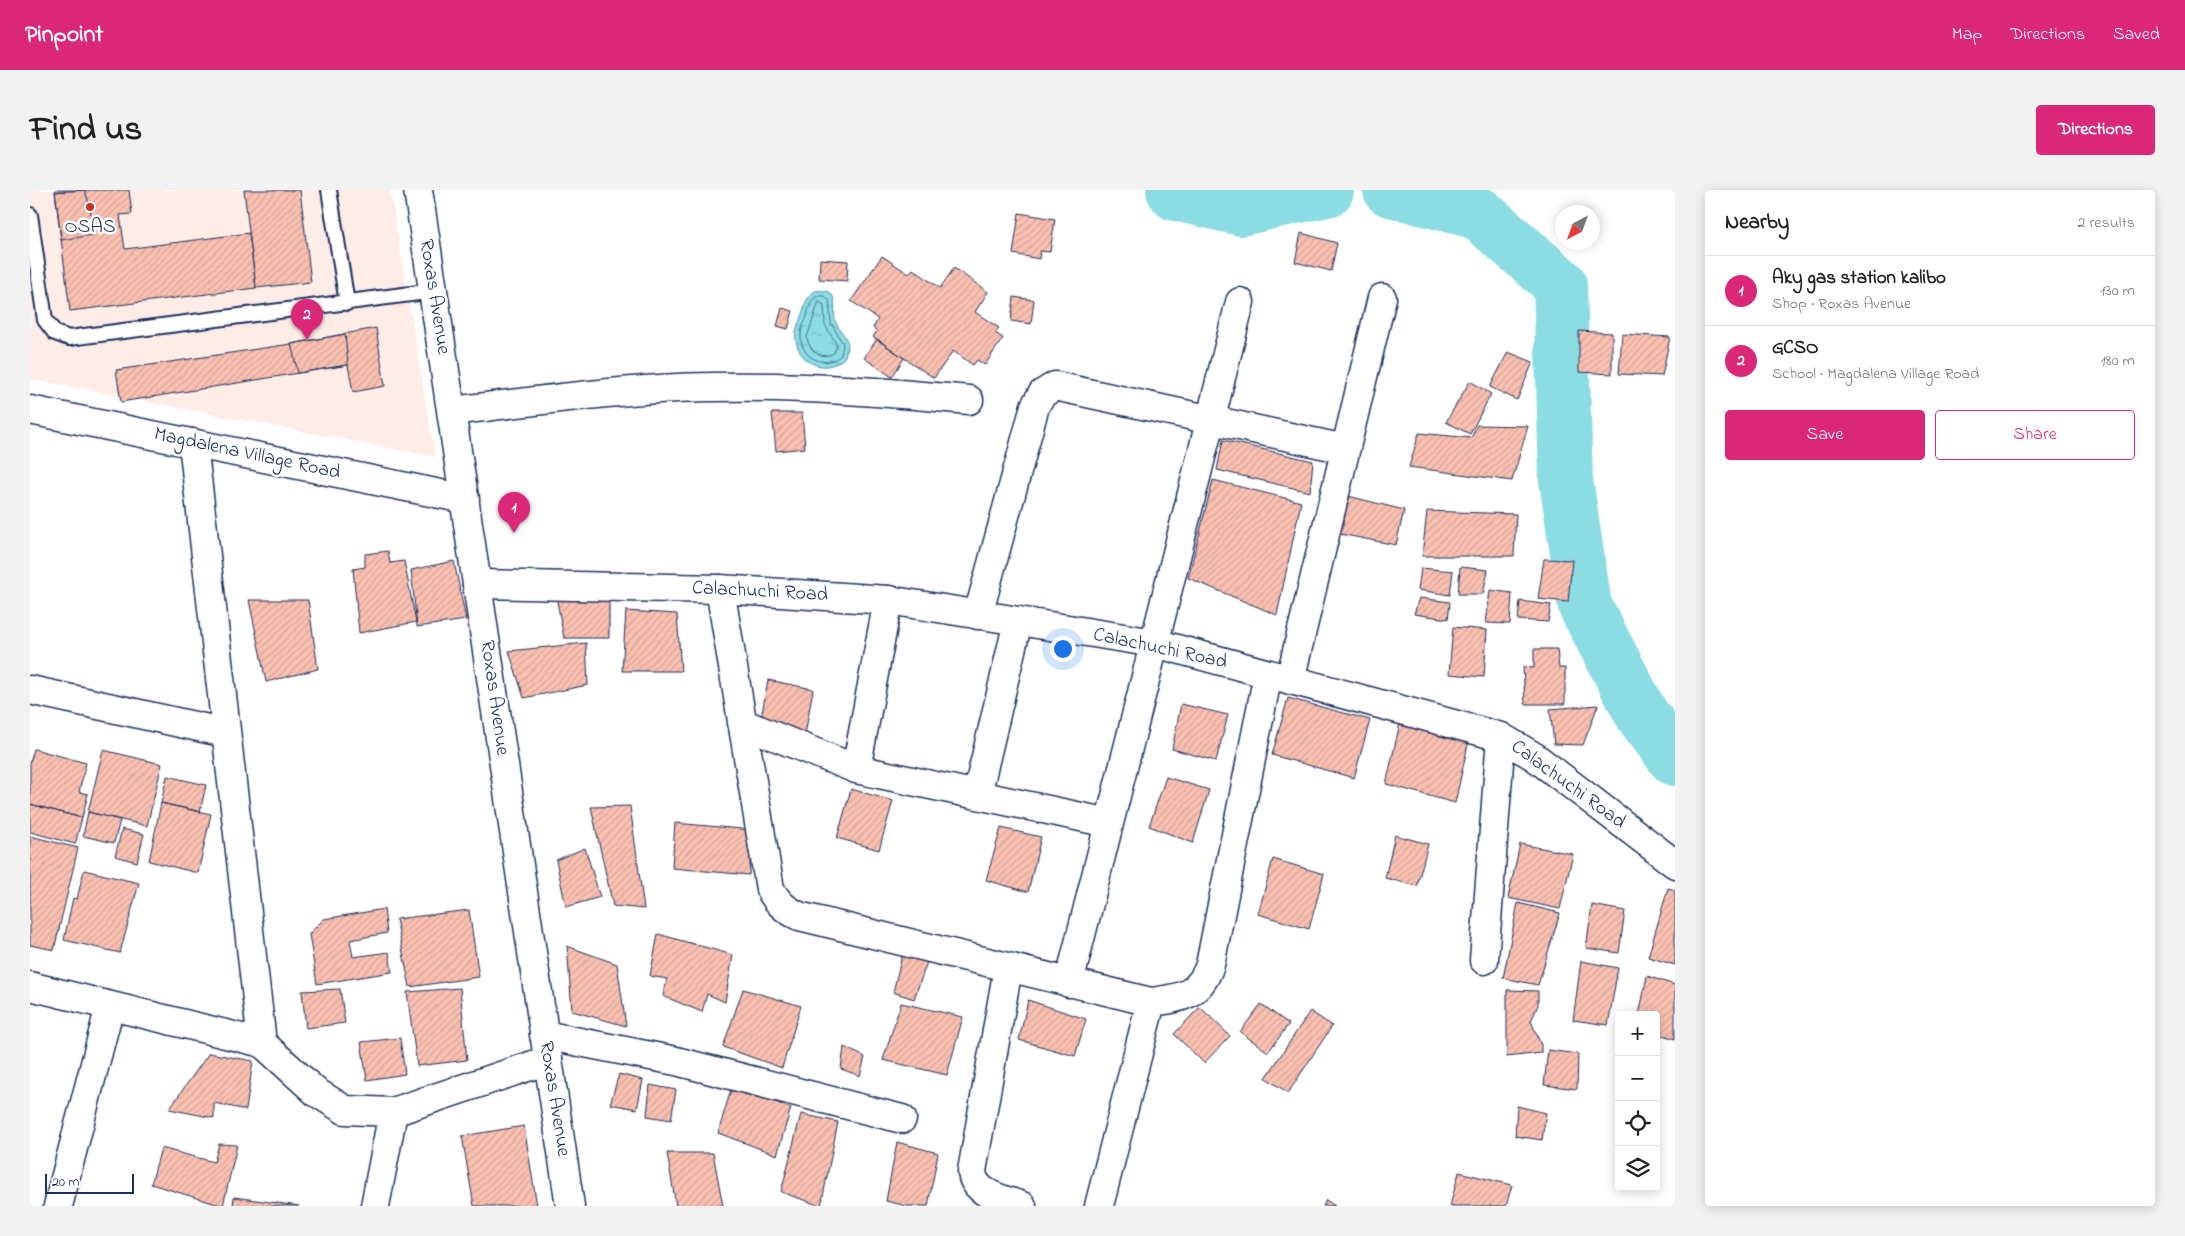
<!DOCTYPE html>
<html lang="en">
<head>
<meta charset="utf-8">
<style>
  body { margin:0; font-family:"Indie Flower",sans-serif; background:#f2f2f2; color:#222 }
  .controls { position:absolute; right:15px; bottom:15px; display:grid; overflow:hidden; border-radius:5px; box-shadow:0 2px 12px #0003 }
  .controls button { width:45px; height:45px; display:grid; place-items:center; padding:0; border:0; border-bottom:1px solid #e0e0e0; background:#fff; color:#222; font:25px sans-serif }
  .compass { position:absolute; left:1525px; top:15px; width:45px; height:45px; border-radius:50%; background:#fff; box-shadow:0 2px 12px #0003; rotate:221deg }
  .scale { position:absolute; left:15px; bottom:12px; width:89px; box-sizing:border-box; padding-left:5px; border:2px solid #1b2f5e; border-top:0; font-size:14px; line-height:18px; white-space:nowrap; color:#1b2f5e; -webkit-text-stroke:4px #fff; paint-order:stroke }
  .you { position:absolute; left:1032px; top:458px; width:18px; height:18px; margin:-12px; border:4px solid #fff; border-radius:50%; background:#1a73e8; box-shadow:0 0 0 8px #1a73e833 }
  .badge { display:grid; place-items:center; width:32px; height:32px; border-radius:50%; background:#db2777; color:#fff; font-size:16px; font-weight:700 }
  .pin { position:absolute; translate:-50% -41px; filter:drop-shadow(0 1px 2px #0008) }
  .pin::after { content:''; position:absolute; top:26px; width:18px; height:15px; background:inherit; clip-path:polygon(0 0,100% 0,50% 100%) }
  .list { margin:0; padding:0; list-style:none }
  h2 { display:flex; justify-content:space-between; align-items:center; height:65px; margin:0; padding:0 20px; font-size:21px }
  h2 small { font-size:16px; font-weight:400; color:#767676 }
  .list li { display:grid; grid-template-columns:32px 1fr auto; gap:15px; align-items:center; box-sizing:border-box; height:70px; padding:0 20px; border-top:1px solid #e0e0e0 }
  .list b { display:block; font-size:19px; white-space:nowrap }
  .list p { margin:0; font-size:16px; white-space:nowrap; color:#767676 }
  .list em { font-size:16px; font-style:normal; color:#767676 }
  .actions { display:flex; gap:10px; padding:15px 20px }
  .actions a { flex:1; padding:11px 0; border:1px solid #db2777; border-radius:5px; text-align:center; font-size:18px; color:#db2777 }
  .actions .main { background:#db2777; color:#fff }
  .icon { flex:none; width:28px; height:28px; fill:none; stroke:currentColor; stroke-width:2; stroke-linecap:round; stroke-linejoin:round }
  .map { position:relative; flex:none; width:1645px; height:1016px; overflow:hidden; border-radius:5px }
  header { display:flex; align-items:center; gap:30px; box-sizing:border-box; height:70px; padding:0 25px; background:#db2777; color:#fff }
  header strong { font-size:24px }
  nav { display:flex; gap:28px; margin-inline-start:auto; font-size:18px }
  .intro { display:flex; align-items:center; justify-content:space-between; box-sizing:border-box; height:120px; padding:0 30px }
  h1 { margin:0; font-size:35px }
  .button { padding:12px 22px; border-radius:5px; background:#db2777; color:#fff; font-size:18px; font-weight:700 }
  main { display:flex; gap:30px; padding:0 30px }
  aside { flex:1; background:#fff; border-radius:5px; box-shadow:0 2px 12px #0003 }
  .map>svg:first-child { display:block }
  .built { fill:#feece7 }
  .water { fill:url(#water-ripples); stroke:#5e97ae }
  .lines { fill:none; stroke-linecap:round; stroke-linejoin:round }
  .shore { stroke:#487493; stroke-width:1 }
  .river { stroke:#8bdce3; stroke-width:54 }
  .building { fill:url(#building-hatch); stroke:#1b2f5e }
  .service-casing { stroke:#1b2f5e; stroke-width:18 }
  .minor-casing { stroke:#1b2f5e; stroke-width:31 }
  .tertiary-casing { stroke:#1b2f5e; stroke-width:31 }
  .secondary-casing { stroke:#1b2f5e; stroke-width:31 }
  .service { stroke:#fff; stroke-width:14 }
  .minor { stroke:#fff; stroke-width:28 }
  .tertiary { stroke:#fff; stroke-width:28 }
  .secondary { stroke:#fff; stroke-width:28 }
  .poi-dot { fill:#c8321e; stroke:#fff; stroke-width:2 }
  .labels { text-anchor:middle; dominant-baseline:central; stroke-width:5; stroke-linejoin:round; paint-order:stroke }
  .poi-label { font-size:20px; fill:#1b2f5e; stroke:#fff }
  .street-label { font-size:20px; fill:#1b2f5e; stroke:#fff }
</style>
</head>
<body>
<header>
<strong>Pinpoint</strong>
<nav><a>Map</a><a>Directions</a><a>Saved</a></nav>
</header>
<div class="intro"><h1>Find us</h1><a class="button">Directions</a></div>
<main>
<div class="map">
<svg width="1645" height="1016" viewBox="0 0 1645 1016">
  <defs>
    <pattern id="water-ripples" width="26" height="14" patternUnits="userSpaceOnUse" patternTransform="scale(1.25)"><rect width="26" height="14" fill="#8bdce3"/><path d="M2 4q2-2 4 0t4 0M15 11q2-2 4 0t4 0" fill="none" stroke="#77bdc5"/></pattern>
    <pattern id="building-hatch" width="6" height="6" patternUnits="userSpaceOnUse" patternTransform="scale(1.25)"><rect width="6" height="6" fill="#fac0b0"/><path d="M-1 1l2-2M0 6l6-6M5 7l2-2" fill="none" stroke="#d6a59a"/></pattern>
  </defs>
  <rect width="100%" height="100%" fill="#fff"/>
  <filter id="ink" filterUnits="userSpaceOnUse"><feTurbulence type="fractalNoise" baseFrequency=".02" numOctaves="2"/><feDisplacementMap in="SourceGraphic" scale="10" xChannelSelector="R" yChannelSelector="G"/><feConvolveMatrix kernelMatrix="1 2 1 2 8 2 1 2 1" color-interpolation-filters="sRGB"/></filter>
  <g filter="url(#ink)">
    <path class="built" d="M0,0H360L405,267L0,189Z"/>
    <path class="water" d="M785,101C813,97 801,120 806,133C810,141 816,146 818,154L815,167C798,185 769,175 766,150C764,141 769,133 772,124C775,115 776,107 785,101Z"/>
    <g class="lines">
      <path class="shore" d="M787,106H794L799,110L801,133L813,154L811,165C797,179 772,169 771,149C770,141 774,133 777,126C779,119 780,110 787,106Z
        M789,112L794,115L795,135L807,155L804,163C791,170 780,162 777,148Z"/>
      <path class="river" d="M1143,0L1146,4L1211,19L1297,0
        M1360,0L1448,23L1530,94L1536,290L1555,416L1612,525L1645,569"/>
    </g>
    <path class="building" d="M25,0H99L102,24L90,25L95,59L219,43L226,98L40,121Z
      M55,0L60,17L63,45L31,50L25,2Z
      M214,0H270L281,92L226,98Z
      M989,23L1025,29L1020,62L1010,61L1009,69L983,64Z
      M1271,43L1307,53L1301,81L1265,72Z
      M852,66L879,84L883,79L910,98L924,78L958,102L945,122L969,138L965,143L973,148L955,175L947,170L943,175L923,161L904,188L843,147L847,141L843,138L848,129L821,111Z
      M790,69L818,71L817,91L789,89Z
      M984,107L1004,110L1001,134L981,131Z
      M752,118L763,121L758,139L747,136Z
      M346,138L355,196L323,202L318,175L91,212L86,180L261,154Z
      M1549,141L1582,143V184L1549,182Z
      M315,144L318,175L268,183L261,154Z
      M1592,144L1640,147L1632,186L1589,184Z
      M847,149L874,168L862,187L834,168Z
      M1478,162L1503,172L1487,210L1460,197Z
      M1440,191L1461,204L1440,244L1416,232Z
      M742,223H772L775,258L746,261Z
      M1447,235L1498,236L1482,291L1379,277L1389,243L1441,248Z
      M1193,250L1283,271L1280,302L1187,280Z
      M1183,290L1271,312L1247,425L1158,388Z
      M1318,306L1374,320L1366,355L1310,344Z
      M1397,321L1486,324L1484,366H1392Z
      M358,361L360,373L374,371L386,432L329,443L323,379L335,377V364Z
      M1514,369L1542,370L1538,412L1508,409Z
      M424,371L436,430L387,437L381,380Z
      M1430,377L1458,380L1453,404H1428Z
      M1391,378L1423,381L1420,405L1388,400Z
      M1460,400L1482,403L1480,434L1456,433Z
      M526,406L579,410V448H534Z
      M1389,408L1420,412L1418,429L1384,424Z
      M219,410H278L288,479L236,492Z
      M1490,411L1521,415L1518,432L1488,430Z
      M596,421L647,424L651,481H592Z
      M1423,437L1457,440L1454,487L1419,484Z
      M556,453L558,495L494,508L479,461Z
      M1504,459H1527L1529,478H1535V514H1495L1493,477L1504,478Z
      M738,490L783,499L774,551L731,529Z
      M1258,508L1340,530L1324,588L1242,565Z
      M1151,514L1198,525L1186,571L1142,559Z
      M1568,515L1553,555L1524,554L1520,519Z
      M1370,533L1439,550L1425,613L1356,594Z
      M4,559L56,573L49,602L58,604L52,628L0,614V573Z
      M73,560L132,574L117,636L58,622Z
      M137,586L176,595L170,622L131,613Z
      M1136,587L1179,600L1163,653L1119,636Z
      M821,599L863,611L849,660L807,648Z
      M131,613L181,624L168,683L119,671Z
      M0,614L52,628L45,654L0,642Z
      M600,616L614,719L583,716L561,617Z
      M58,622L90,630L84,653L53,646Z
      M645,633L723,640L719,685L642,678Z
      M971,638L1011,647L998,702L956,690Z
      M92,639L114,644L107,672L85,666Z
      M1365,645L1398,654L1387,696L1355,688Z
      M0,646L48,658L24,760L0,755Z
      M1490,654L1543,664L1530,719L1478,708Z
      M555,658L570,707L536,717L526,670Z
      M1243,669L1294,684L1279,739L1228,724Z
      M54,680L109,693L90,763L34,750L43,708L47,709Z
      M1638,698L1645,700V775L1618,767Z
      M1488,713L1530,723L1508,795L1473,788Z
      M1562,715L1595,721L1589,763L1556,758Z
      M354,719L357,743L320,750L323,767L359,762L362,782L287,794L279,744L294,729Z
      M439,720L449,787L380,797L366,729Z
      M628,744L703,765L695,812L677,804L672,822L633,806L637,789L620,786Z
      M537,756L587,774L596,836L542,821Z
      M873,762L897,772L884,809L863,802Z
      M1551,771L1588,778L1578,835L1543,830Z
      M1617,786L1645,795V849L1626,843V825H1609Z
      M430,798L437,870L387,876L377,802Z
      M310,799L315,833L276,838L272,801Z
      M713,799L771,816L752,878L693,857Z
      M1477,800L1508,801V815L1501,831L1511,855V863L1477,867Z
      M998,810L1056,829L1045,866L989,850Z
      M871,813L933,827L917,885L853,870Z
      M1231,814L1259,834L1238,862L1210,842Z
      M1170,817L1200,846L1174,873L1144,844Z
      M1280,821L1302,836L1258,903L1236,888Z
      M370,848L375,884L337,890L331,852Z
      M814,857L835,867L830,886L811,879Z
      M1518,860L1548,864L1547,899L1514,895Z
      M179,863L223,871L216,920L184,913V928L139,919Z
      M589,884L613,890L607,919L580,914Z
      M620,895L646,900L641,930L617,926Z
      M702,896L761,918L747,965L688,943Z
      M1487,916L1516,923L1512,950L1485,946Z
      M771,924L808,932L791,1016L751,1002Z
      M494,936L507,1016H444L432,946Z
      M867,952L908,963L898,1016H877L856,1011Z
      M189,954L207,955L193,1016L121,994L131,958L184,972Z
      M637,963H683L693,1016H646Z
      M1429,982L1482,995L1476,1016H1420Z
      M204,1007L269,1016H203Z
      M1296,1010L1305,1016H1293Z"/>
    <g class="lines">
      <g class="service-casing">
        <path id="service" d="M299,0L317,113
          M0,25L15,130L25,143L39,148L404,101"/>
      </g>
      <g class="minor-casing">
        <path id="minor" d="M422,221C508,211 595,198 682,197C768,195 854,202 939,210
          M163,253L232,853L286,902L315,920L363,922L345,1016
          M690,399L740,699C748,713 754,719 769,726L1121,812C1151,808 1169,806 1180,775L1238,484
          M948,425L1005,216L1012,204L1025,196L1315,259
          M1260,490L1352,108
          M0,500L196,543
          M712,533L826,579L1079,633
          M826,579L858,410
          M947,605L988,431
          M1454,770L1471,547
          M978,778L942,981C943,1004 973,1009 992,1016
          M1039,793L1210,112
          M0,796L232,853
          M514,845L646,871L872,929
          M363,922L518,870
          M28,1016L80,816
          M1069,1016L1121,812"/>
      </g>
      <g class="tertiary-casing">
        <path id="tertiary" d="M0,220L435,309
          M447,394L690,399L858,410L1125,453L1471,547L1505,567L1645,674"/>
      </g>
      <g class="secondary-casing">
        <path id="secondary" d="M388,0L540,1016"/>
      </g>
      <use href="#service" class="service"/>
      <use href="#minor" class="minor"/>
      <use href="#tertiary" class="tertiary"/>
      <use href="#secondary" class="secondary"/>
    </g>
  </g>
  <circle class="poi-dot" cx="60" cy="17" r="5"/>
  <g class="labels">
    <g class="poi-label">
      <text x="60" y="37">OSAS</text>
    </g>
    <g class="street-label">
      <text transform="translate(404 107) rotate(81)">Roxas Avenue</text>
      <text transform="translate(217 264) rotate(12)">Magdalena Village Road</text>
      <text transform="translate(730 402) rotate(3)">Calachuchi Road</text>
      <text transform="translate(1130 459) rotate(12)">Calachuchi Road</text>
      <text transform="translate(464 508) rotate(82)">Roxas Avenue</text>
      <text transform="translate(1538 595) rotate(36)">Calachuchi Road</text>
      <text transform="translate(524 909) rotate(81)">Roxas Avenue</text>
    </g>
  </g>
</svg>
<div class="controls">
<button>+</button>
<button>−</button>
<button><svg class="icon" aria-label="locate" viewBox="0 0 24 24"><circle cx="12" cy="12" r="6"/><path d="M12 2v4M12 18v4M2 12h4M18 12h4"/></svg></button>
<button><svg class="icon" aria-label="layers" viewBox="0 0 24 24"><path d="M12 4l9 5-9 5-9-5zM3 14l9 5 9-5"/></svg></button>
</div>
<svg class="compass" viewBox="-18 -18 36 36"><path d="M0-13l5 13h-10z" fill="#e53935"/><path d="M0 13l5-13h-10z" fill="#767676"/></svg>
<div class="scale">20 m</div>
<div class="you"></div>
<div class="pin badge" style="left:484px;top:343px">1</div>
<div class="pin badge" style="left:277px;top:150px">2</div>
</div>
<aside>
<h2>Nearby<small>2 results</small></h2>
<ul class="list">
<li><span class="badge">1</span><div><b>Aky gas station kalibo</b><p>Shop · Roxas Avenue</p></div><em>130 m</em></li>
<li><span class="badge">2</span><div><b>GCSO</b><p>School · Magdalena Village Road</p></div><em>180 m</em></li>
</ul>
<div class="actions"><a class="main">Save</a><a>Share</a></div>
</aside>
</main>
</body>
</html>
